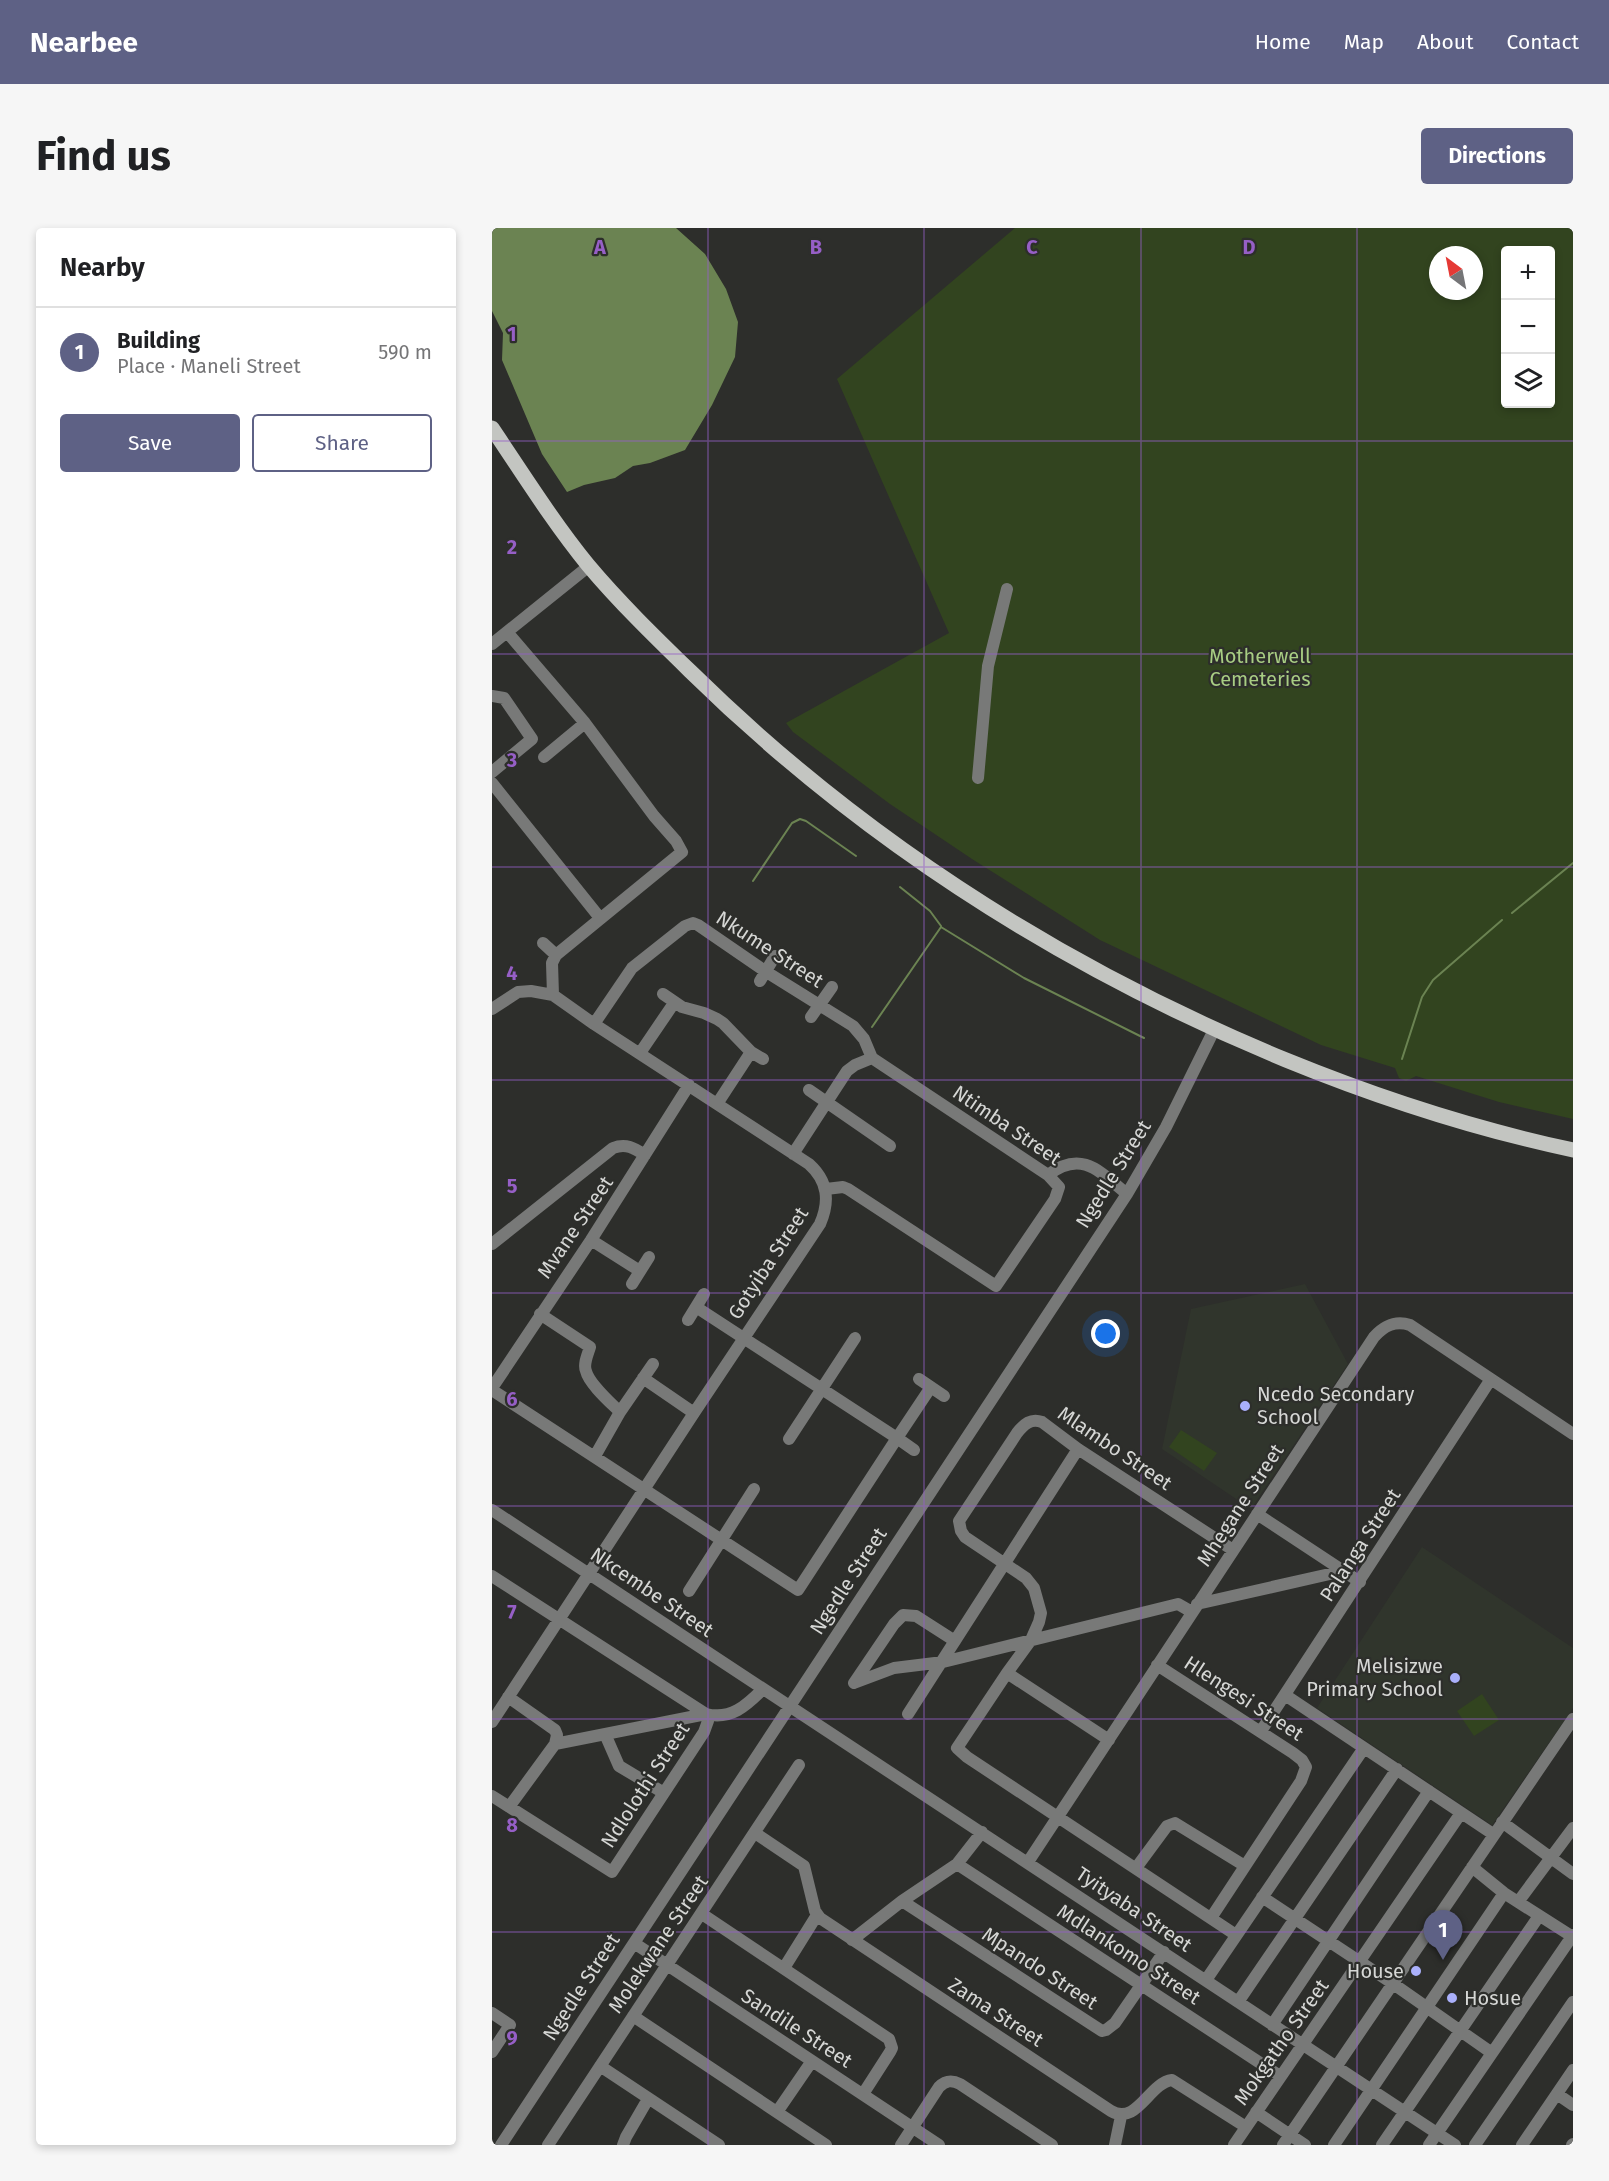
<!DOCTYPE html>
<html lang="en">
<head>
<meta charset="utf-8">
<style>
  body { margin:0; font-family:"Fira Sans",sans-serif; background:#f6f6f6; color:#202124 }
  .controls { position:absolute; right:18px; top:18px; display:grid; overflow:hidden; border-radius:6px; box-shadow:0 3px 9px #0003 }
  .controls button { width:54px; height:54px; display:grid; place-items:center; padding:0; border:0; border-bottom:2px solid #e0e0e0; background:#fff; color:#202124; font:30px sans-serif }
  .compass { position:absolute; left:937px; top:18px; width:54px; height:54px; border-radius:50%; background:#fff; box-shadow:0 3px 9px #0003; rotate:328deg }
  .you { position:absolute; left:614px; top:1106px; width:21px; height:21px; margin:-15px; border:4px solid #fff; border-radius:50%; background:#1a73e8; box-shadow:0 0 0 9px #1a73e833 }
  .badge { display:grid; place-items:center; width:39px; height:39px; border-radius:50%; background:#5e6185; color:#fff; font-size:20px; font-weight:700 }
  .pin { position:absolute; translate:-50% -50px; filter:drop-shadow(0 2px 3px #0008) }
  .pin::after { content:''; position:absolute; top:32px; width:21px; height:18px; background:inherit; clip-path:polygon(0 0,100% 0,50% 100%) }
  .list { margin:0; padding:0; list-style:none }
  h2 { display:flex; justify-content:space-between; align-items:center; height:78px; margin:0; padding:0 24px; font-size:26px }
  h2 small { font-size:20px; font-weight:400; color:#757577 }
  .list li { display:grid; grid-template-columns:39px 1fr auto; gap:18px; align-items:center; box-sizing:border-box; height:90px; padding:0 24px; border-top:2px solid #e0e0e0 }
  .list b { display:block; font-size:22px; white-space:nowrap }
  .list p { margin:0; font-size:20px; white-space:nowrap; color:#757577 }
  .list em { font-size:20px; font-style:normal; color:#757577 }
  .actions { display:flex; gap:12px; padding:18px 24px }
  .actions a { flex:1; padding:14px 0; border:2px solid #5e6185; border-radius:6px; text-align:center; font-size:21px; color:#5e6185 }
  .actions .main { background:#5e6185; color:#fff }
  .icon { flex:none; width:33px; height:33px; fill:none; stroke:currentColor; stroke-width:2; stroke-linecap:round; stroke-linejoin:round }
  .map { position:relative; flex:none; width:1081px; height:1917px; overflow:hidden; border-radius:6px }
  header { display:flex; align-items:center; gap:36px; box-sizing:border-box; height:84px; padding:0 30px; background:#5e6185; color:#fff }
  header strong { font-size:28px }
  nav { display:flex; gap:33px; margin-inline-start:auto; font-size:21px }
  .intro { display:flex; align-items:center; justify-content:space-between; box-sizing:border-box; height:144px; padding:0 36px }
  h1 { margin:0; font-size:42px }
  .button { padding:15px 27px; border-radius:6px; background:#5e6185; color:#fff; font-size:21px; font-weight:700 }
  main { display:flex; gap:36px; padding:0 36px }
  aside { flex:1; background:#fff; border-radius:6px; box-shadow:0 3px 9px #0003 }
  .map>svg:first-child { display:block }
  .built { fill:#30352c }
  .green { fill:#32441f; fill-rule:evenodd }
  .water { fill:#6b8352 }
  .lines { fill:none; stroke-linecap:round; stroke-linejoin:round }
  .stream { stroke:#6b8352; stroke-width:2 }
  .minor { stroke:#787978; stroke-width:12 }
  .major { stroke:#c3c5c1; stroke-width:15 }
  .grid { fill:none; stroke:#965fc6; stroke-width:1.5; stroke-opacity:0.55 }
  .poi-dot { fill:#aab0fb; stroke:#2d2e2b; stroke-width:2 }
  .labels { text-anchor:middle; dominant-baseline:central; stroke-width:4.5; stroke-linejoin:round; paint-order:stroke }
  .park-label { font-size:20px; fill:#a8cd83; stroke:#2d2e2b }
  .street-label { font-size:20px; fill:#d6d7d5; stroke:#2d2e2b }
  .poi-label { font-size:20px; fill:#d6d7d5; stroke:#2d2e2b; text-anchor:start }
  .grid-label { font-size:20px; text-anchor:middle; font-weight:bold; fill:#965fc6; stroke:#2d2e2b; stroke-width:4.5; stroke-linejoin:round; paint-order:stroke }
</style>
</head>
<body>
<header>
<strong>Nearbee</strong>
<nav><a>Home</a><a>Map</a><a>About</a><a>Contact</a></nav>
</header>
<div class="intro"><h1>Find us</h1><a class="button">Directions</a></div>
<main>
<aside>
<h2>Nearby<small></small></h2>
<ul class="list">
<li><span class="badge">1</span><div><b>Building</b><p>Place · Maneli Street</p></div><em>590 m</em></li>
</ul>
<div class="actions"><a class="main">Save</a><a>Share</a></div>
</aside>
<div class="map">
<svg width="1081" height="1917" viewBox="0 0 1081 1917">
  <rect width="100%" height="100%" fill="#2d2e2b"/>
  <path class="built" d="M813,1056L856,1136L759,1281L670,1221L699,1081Z
    M930,1319L1081,1420V1480L1000,1597L825,1480Z"/>
  <path class="green" d="M523,0H1081V891L1007,874L924,848L914,853L907,850L903,840L829,817L608,712L480,631L398,576L301,504L294,495L457,405L345,151ZM1014,22H1058V176H1014ZM946,27H982V63H946Z
    M689,1202L725,1225L712,1243L677,1219Z
    M990,1466L1007,1492L982,1508L965,1483Z"/>
  <path class="water" d="M0,0H184L213,26L234,61L246,94L243,129L220,177L193,222L158,235L141,238L123,250L92,257L75,264L50,226L10,132L11,105L0,83Z"/>
  <g class="lines">
    <path class="stream" d="M261,653L300,595L308,591L314,593L364,628
      M408,659L438,683L449,698
      M1020,685L1081,635
      M380,799L449,699L532,750L652,810
      M910,831L930,769L941,752L1010,692"/>
    <path class="minor" d="M15,404L93,495L162,588L184,613L190,624L64,727L60,735L61,767
      M0,416L97,338
      M0,468L12,470L40,511L0,544
      M52,529L93,495
      M486,550L496,438L515,361
      M0,555L108,690
      M51,715L64,727
      M268,753L283,728
      M171,766L190,779L212,785L225,791L231,795L259,824L271,831
      M0,781L26,764L39,763L61,767L102,796L317,936C336,953 338,973 328,996L202,1185L0,1494
      M319,789L340,759
      M102,796L140,740L193,698L201,695L206,697L273,743L361,798L372,811L380,830L556,947L567,959L563,971L504,1058L356,961L351,959L334,961
      M148,825L182,775
      M317,862L398,918
      M225,876L259,824
      M301,926L355,843L363,837L380,830
      M556,947C590,921 608,944 635,966
      M99,1012L148,1043
      M0,1016L121,920C134,915 142,920 153,927
      M140,1056L157,1029
      M48,1086L98,1119C96,1126 91,1136 94,1143C97,1156 119,1175 128,1184
      M196,1092L212,1066
      M151,1150L202,1185
      M427,1151L452,1168
      M0,1160L99,1012L197,857
      M0,1162L306,1362L405,1210L204,1079
      M297,1211L363,1110
      M422,1222L405,1210L439,1159
      M103,1228L128,1184L161,1136
      M0,1282L963,1917
      M765,1286L868,1354
      M741,1322L586,1221L550,1194C539,1190 532,1196 525,1205L467,1293L469,1303L473,1309L534,1350L542,1360L549,1385L547,1394L539,1412L515,1445L465,1520L475,1529L744,1707
      M0,1348L214,1486L216,1493L212,1504L120,1644L0,1568
      M197,1363L262,1261
      M705,1376L851,1343
      M665,1437L801,1525L810,1532L814,1539L809,1553L719,1690
      M515,1445L617,1512
      M362,1455L402,1440L451,1434L686,1376L700,1384
      M362,1455L402,1396L411,1387L424,1388L463,1413
      M793,1467L1001,1606
      M16,1469L63,1502L65,1507L63,1516
      M416,1486L586,1221
      M769,1503L999,1151
      M113,1506L127,1538L172,1565
      M17,1579L63,1516L214,1486C239,1492 254,1478 271,1461
      M1010,1594L1081,1646
      M263,1605L312,1638L323,1683L328,1690L619,1883C645,1898 657,1855 680,1852L754,1899
      M536,1634L882,1109C892,1098 903,1092 918,1097L1081,1206
      M465,1636L788,1848
      M980,1639L1012,1665L1081,1709
      M644,1640L675,1598L683,1595L753,1638
      M770,1669L900,1755L1000,1825
      M410,1673L610,1803L614,1802L623,1795L672,1724
      M1026,1674L1081,1600
      M210,1686L397,1811L400,1820L398,1824L371,1866
      M360,1712L410,1673L465,1636L490,1604
      M142,1715L447,1917
      M292,1740L325,1687
      M714,1752L872,1520
      M746,1774L905,1541
      M0,1785L18,1797L0,1824
      M141,1788L334,1917
      M780,1797L937,1563
      M108,1838L227,1917
      M1065,1866L1081,1877
      M285,1884L320,1833
      M764,1884L813,1917
      M9,1917L635,966L674,899L722,802
      M56,1917L307,1537
      M131,1917L134,1909L156,1871
      M409,1917L447,1859C454,1852 460,1852 468,1856L560,1917
      M623,1917L629,1888
      M742,1917L969,1585
      M791,1917L1081,1491
      M842,1917L1012,1665
      M890,1917L1047,1688
      M937,1917L1081,1707
      M983,1917L1081,1774
      M1030,1917L1081,1842
      M1080,1917L1081,1916"/>
    <path class="major" d="M0,200C31,246 61,294 96,337C127,374 163,409 198,443C370,612 571,740 794,832C887,870 983,901 1081,922"/>
  </g>
  <path class="grid" d="M216,0V1917M432,0V1917M649,0V1917M865,0V1917M0,213H1081M0,426H1081M0,639H1081M0,852H1081M0,1065H1081M0,1278H1081M0,1491H1081M0,1704H1081"/>
  <g class="poi-dot">
    <circle cx="753" cy="1178" r="6"/>
    <circle cx="963" cy="1450" r="6"/>
    <circle cx="924" cy="1743" r="6"/>
    <circle cx="960" cy="1770" r="6"/>
  </g>
  <g class="labels">
    <g class="park-label">
      <text x="768" y="428">Motherwell<tspan x="768" dy="23">Cemeteries</tspan></text>
    </g>
    <g class="street-label">
      <text transform="translate(278 721) rotate(33)">Nkume Street</text>
      <text transform="translate(515 897) rotate(34)">Ntimba Street</text>
      <text transform="translate(621 946) rotate(-58)">Ngedle Street</text>
      <text transform="translate(83 999) rotate(-56)">Mvane Street</text>
      <text transform="translate(276 1035) rotate(-57)">Gotyiba Street</text>
      <text transform="translate(623 1220) rotate(34)">Mlambo Street</text>
      <text transform="translate(748 1277) rotate(-57)">Mhegane Street</text>
      <text transform="translate(868 1317) rotate(-57)">Palanga Street</text>
      <text transform="translate(356 1353) rotate(-57)">Ngedle Street</text>
      <text transform="translate(160 1364) rotate(34)">Nkcembe Street</text>
      <text transform="translate(752 1470) rotate(33)">Hlengesi Street</text>
      <text transform="translate(153 1557) rotate(-57)">Ndlolothi Street</text>
      <text transform="translate(642 1681) rotate(34)">Tyityaba Street</text>
      <text transform="translate(166 1716) rotate(-56)">Molekwane Street</text>
      <text transform="translate(637 1726) rotate(33)">Mdlankomo Street</text>
      <text transform="translate(548 1740) rotate(33)">Mpando Street</text>
      <text transform="translate(89 1759) rotate(-57)">Ngedle Street</text>
      <text transform="translate(504 1784) rotate(33)">Zama Street</text>
      <text transform="translate(305 1800) rotate(33)">Sandile Street</text>
      <text transform="translate(789 1814) rotate(-55)">Mokgatho Street</text>
    </g>
    <g class="poi-label">
      <text x="765" y="1166">Ncedo Secondary<tspan x="765" dy="23">School</tspan></text>
      <text x="951" y="1438" text-anchor="end">Melisizwe<tspan x="951" dy="23">Primary School</tspan></text>
      <text x="912" y="1743" text-anchor="end">House</text>
      <text x="972" y="1770">Hosue</text>
    </g>
  </g>
  <g class="grid-label">
    <text x="108" y="26">A</text>
    <text x="324" y="26">B</text>
    <text x="540" y="26">C</text>
    <text x="757" y="26">D</text>
    <text x="20" y="113">1</text>
    <text x="20" y="326">2</text>
    <text x="20" y="539">3</text>
    <text x="20" y="752">4</text>
    <text x="20" y="965">5</text>
    <text x="20" y="1178">6</text>
    <text x="20" y="1391">7</text>
    <text x="20" y="1604">8</text>
    <text x="20" y="1817">9</text>
  </g>
</svg>
<div class="controls">
<button>+</button>
<button>−</button>
<button><svg class="icon" aria-label="layers" viewBox="0 0 24 24"><path d="M12 4l9 5-9 5-9-5zM3 14l9 5 9-5"/></svg></button>
</div>
<svg class="compass" viewBox="-18 -18 36 36"><path d="M0-13l5 13h-10z" fill="#e53935"/><path d="M0 13l5-13h-10z" fill="#757577"/></svg>
<div class="you"></div>
<div class="pin badge" style="left:951px;top:1732px">1</div>
</div>
</main>
</body>
</html>
